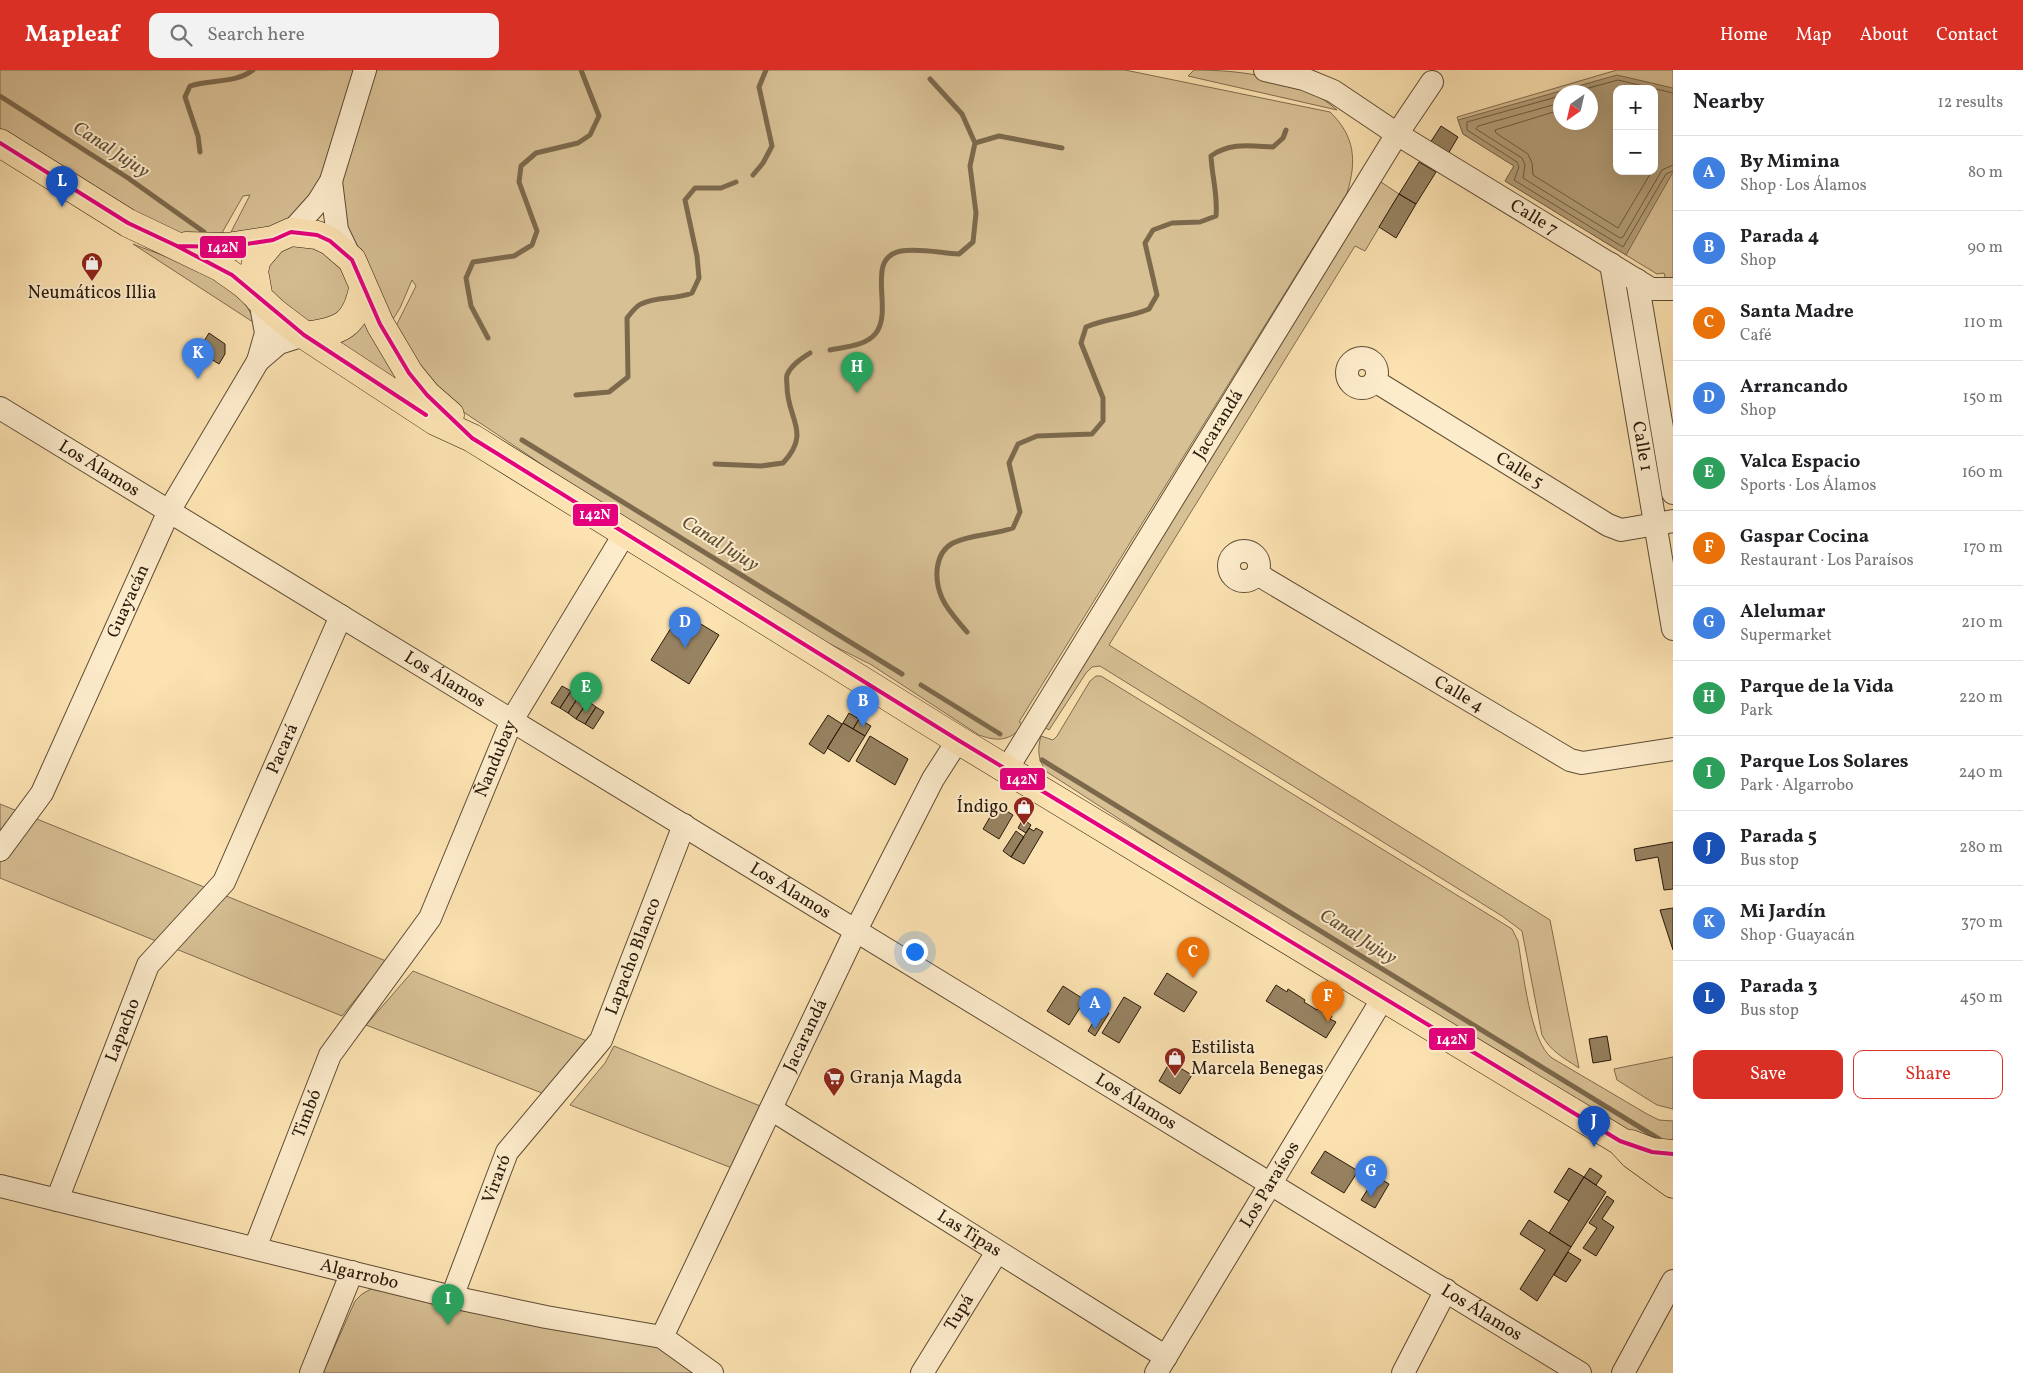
<!DOCTYPE html>
<html lang="en">
<head>
<meta charset="utf-8">
<style>
  body { margin:0; font-family:Vollkorn,serif; background:#f2f2f2; color:#202124 }
  .controls { position:absolute; right:15px; top:15px; display:grid; overflow:hidden; border-radius:10px; box-shadow:0 5px 20px #0002 }
  .controls button { width:45px; height:45px; display:grid; place-items:center; padding:0; border:0; border-bottom:1px solid #e0e0e0; background:#fff; color:#202124; font:25px sans-serif }
  .compass { position:absolute; left:1553px; top:15px; width:45px; height:45px; border-radius:50%; background:#fff; box-shadow:0 5px 20px #0002; rotate:214deg }
  .you { position:absolute; left:914px; top:881px; width:18px; height:18px; margin:-12px; border:4px solid #fff; border-radius:50%; background:#1a73e8; box-shadow:0 0 0 8px #1a73e833 }
  .badge { display:grid; place-items:center; width:32px; height:32px; border-radius:50%; background:#d93025; color:#fff; font-size:16px; font-weight:700 }
  .pin { position:absolute; translate:-50% -41px; filter:drop-shadow(0 1px 2px #0008) }
  .pin::after { content:''; position:absolute; top:26px; width:18px; height:15px; background:inherit; clip-path:polygon(0 0,100% 0,50% 100%) }
  .list { margin:0; padding:0; list-style:none }
  h2 { display:flex; justify-content:space-between; align-items:center; height:65px; margin:0; padding:0 20px; font-size:21px }
  h2 small { font-size:16px; font-weight:400; color:#757577 }
  .list li { display:grid; grid-template-columns:32px 1fr auto; gap:15px; align-items:center; box-sizing:border-box; height:75px; padding:0 20px; border-top:1px solid #e0e0e0 }
  .list b { display:block; font-size:19px; white-space:nowrap }
  .list p { margin:0; font-size:16px; white-space:nowrap; color:#757577 }
  .list em { font-size:16px; font-style:normal; color:#757577 }
  .actions { display:flex; gap:10px; padding:15px 20px }
  .actions a { flex:1; padding:11px 0; border:1px solid #d93025; border-radius:10px; text-align:center; font-size:18px; color:#d93025 }
  .actions .main { background:#d93025; color:#fff }
  .icon { flex:none; width:28px; height:28px; fill:none; stroke:currentColor; stroke-width:2; stroke-linecap:round; stroke-linejoin:round }
  .map { position:relative; flex:none; width:1673px; height:1303px; overflow:hidden }
  header { display:flex; align-items:center; gap:30px; box-sizing:border-box; height:70px; padding:0 25px; background:#d93025; color:#fff }
  header strong { font-size:24px }
  nav { display:flex; gap:28px; margin-inline-start:auto; font-size:18px }
  .search { width:350px; height:45px; background:#f2f2f2; display:flex; align-items:center; gap:12px; box-sizing:border-box; padding:0 18px; border-radius:10px; color:#757577; font-size:19px }
  main { display:flex }
  aside { flex:1; background:#fff }
  .map>svg:first-child { display:block }
  .green { fill:#d8c095; stroke:#806d50; fill-rule:evenodd }
  .water { fill:#b49e78; stroke:#7c694c; fill-rule:evenodd }
  .lines { fill:none; stroke-linecap:round; stroke-linejoin:round }
  .shore { stroke:#6e5c41; stroke-width:1 }
  .stream { stroke:#7c694c; stroke-width:5 }
  .building { fill:#978261; stroke:#291a0a }
  .minor-casing { stroke:#5e4c34; stroke-width:24 }
  .major-casing { stroke:#291a0a; stroke-width:29 }
  .minor { stroke:#fdeccc; stroke-width:22 }
  .major { stroke:#fce2b1; stroke-width:28 }
  .bus-1-casing { stroke:#fdeccc; stroke-width:8 }
  .bus-1 { stroke:#e5007d; stroke-width:4 }
  .labels { text-anchor:middle; dominant-baseline:central; stroke-width:4; stroke-linejoin:round; paint-order:stroke }
  .street-label { font-size:18px; fill:#291a0a; stroke:#fdeccc }
  .poi-label { font-size:18px; fill:#291a0a; stroke:#fdeccc; text-anchor:start }
  .water-label { font-size:19px; font-style:italic; fill:#614f36; stroke:#fdeccc }
  .line-badge { stroke:#fdeccc; stroke-width:2 }
  .badge-label { font-size:14px; text-anchor:middle; font-weight:bold; fill:#fff }
</style>
</head>
<body>
<header>
<strong>Mapleaf</strong>
<div class="search"><svg class="icon" aria-label="search" viewBox="0 0 24 24"><circle cx="10" cy="10" r="6"/><path d="M15 15l6 6"/></svg>Search here</div>
<nav><a>Home</a><a>Map</a><a>About</a><a>Contact</a></nav>
</header>
<main>
<div class="map">
<svg width="1673" height="1303" viewBox="0 0 1673 1303">
  <rect width="100%" height="100%" fill="#fce2b1"/>
  <filter id="stains"><feTurbulence type="fractalNoise" baseFrequency=".004" numOctaves="4"/><feColorMatrix values="0 0 0 0 .2 0 0 0 0 .09 0 0 0 0 .02 0 0 0 .5 -.17"/></filter>
  <radialGradient id="worn" r=".72"><stop offset=".6" stop-color="#630" stop-opacity="0"/><stop offset="1" stop-color="#630" stop-opacity=".3"/></radialGradient>
  <path class="green" d="M0,0H1125L1330,42C1355,66 1357,91 1347,123L1027,639L1019,652L1024,655C1010,671 998,672 979,665L870,594L816,567L593,432L531,387L453,335L392,264L416,216L412,210L400,238L388,257L338,138L290,149L276,156L230,164L250,125L243,126L223,161L221,170L170,164L0,60Z
    M1194,0C1241,0 1300,7 1337,40L1188,6Z
    M1617,0H1673V210L1666,211L1664,203L1657,204L1505,111L1514,96L1463,64L1457,47ZM1617,19H1654V101H1617ZM1560,22H1590V52H1560Z
    M1381,112L1399,124L1365,181L1355,176L1109,575L1550,850L1579,998C1564,988 1550,981 1542,965L1522,861L1502,846L1100,596L1092,597L1086,603L1049,660L1044,657Z
    M133,174C177,192 237,205 256,254Z
    M288,176H313L343,195L353,229L327,252L305,251L272,226L265,203L267,193Z
    M367,248L426,333L334,273Z
    M1096,606H1101L1512,859L1518,871C1523,900 1530,972 1552,988L1647,1044L1659,1050L1673,1051V1078L1645,1073L1204,804L1047,702C1038,691 1037,680 1041,666L1053,670L1057,666L1090,611Z
    M0,734L386,891L342,946L0,808Z
    M413,901L587,971L542,1023L366,955Z
    M614,976L765,1038L737,1100L570,1035L605,993Z
    M1673,987V1039L1657,1035L1617,1010L1614,999Z
    M371,1219L661,1277L700,1303H323L355,1231L362,1224Z"/>
  <path class="water" d="M1617,5L1673,18V102L1626,185L1505,111L1514,96L1463,64L1458,50ZM1617,19H1654V101H1617ZM1560,22H1590V52H1560Z"/>
  <g class="lines">
    <path class="shore" d="M1574,22L1618,10L1673,23
      M1560,26L1467,52V60L1517,92L1519,97L1514,110L1623,177L1666,104L1673,101
      M1560,33L1478,56L1476,59L1522,88L1525,95L1523,108L1620,168L1623,167L1662,100L1673,95
      M1560,40L1495,60L1496,63L1528,84L1532,93L1533,105L1618,158L1652,101"/>
    <path class="stream" d="M930,9L962,44L975,73
      M0,26L128,108L204,162
      M200,82L198,66L185,27L190,16C211,9 235,14 253,0
      M753,105L763,93L772,76L759,17L766,0
      M488,268L471,236L466,208L473,192L514,186L532,175L537,161L519,112L521,96L536,83L578,73L590,65L599,46L581,0
      M830,280C845,277 866,276 876,263C894,239 864,188 901,181C919,178 941,183 959,184L973,172L976,143L970,96L975,73L999,66L1062,78
      M576,325L609,322L628,307L627,248C631,243 636,236 641,234C657,226 675,230 692,223L699,208L697,186L685,130L695,118H721L736,112
      M522,370L902,604
      M715,394L761,396L783,393C812,362 787,349 787,316C787,313 786,308 787,305C791,295 802,288 810,283
      M967,562C959,552 947,540 942,528C934,510 934,483 953,473C971,464 994,465 1013,458L1020,442L1009,393L1018,374L1037,366L1092,364L1103,351V328L1081,273L1086,257C1107,248 1128,248 1149,239L1157,225L1145,173L1153,160L1172,153L1200,152L1216,146C1218,125 1212,107 1211,86C1230,72 1251,76 1273,77L1283,68L1286,60
      M921,615L1000,664
      M1042,690L1659,1069"/>
  </g>
  <path class="building" d="M1441,56L1458,67L1448,84L1430,73Z
    M1419,92L1436,102L1416,134L1399,124Z
    M1399,124L1416,134L1396,168L1379,157Z
    M209,263L225,274V284L219,294L198,281Z
    M681,542L719,565L689,614L651,590Z
    M562,616L571,621L560,638L551,633Z
    M571,621L579,626L568,643L560,638Z
    M579,626L588,631L576,649L568,643Z
    M588,631L596,637L585,654L576,649Z
    M596,637L604,642L593,659L585,654Z
    M849,643L859,649L853,659L843,653Z
    M828,645L842,654L824,684L809,674Z
    M859,649L871,656L865,666L853,659Z
    M843,653L865,666L849,692L827,678Z
    M870,666L908,689L895,715L856,691Z
    M997,735L1013,745L999,769L983,759Z
    M1023,749L1031,755L1026,763L1018,758Z
    M1029,758L1034,761L1036,758L1043,762L1024,794L1011,787Z
    M1016,761L1024,767L1011,787L1003,781Z
    M1673,772V819L1664,820L1658,787L1636,791L1634,779Z
    M1673,838V880L1660,840Z
    M1167,903L1197,922L1184,942L1154,924Z
    M1276,915L1287,922L1288,919L1305,930L1304,932L1317,940L1318,938L1332,946L1330,949L1336,952L1326,968L1266,931Z
    M1063,916L1085,930L1069,955L1047,941Z
    M1124,927L1141,937L1119,973L1102,963Z
    M1101,939L1109,943L1095,966L1088,961Z
    M1607,966L1611,990L1593,993L1589,969Z
    M1170,992L1192,1005L1180,1024L1159,1011Z
    M1325,1081L1358,1101L1344,1123L1311,1103Z
    M1569,1098L1584,1107L1569,1131L1554,1122Z
    M1590,1098L1602,1106L1596,1115L1584,1107Z
    M1376,1106L1389,1114L1375,1138L1361,1130Z
    M1584,1107L1606,1122L1571,1177L1549,1163Z
    M1607,1126L1614,1131L1602,1149L1614,1157L1596,1186L1583,1178L1597,1158L1589,1153Z
    M1529,1150L1571,1177L1537,1231L1520,1219L1545,1180L1520,1164Z
    M1568,1182L1581,1190L1566,1212L1554,1205Z"/>
  <g class="lines">
    <g class="minor-casing">
      <g id="minor">
        <path id="s1" d="M1265,0L1304,9L1333,21L1397,64L1651,219H1673"/>
        <path d="M331,111L337,160L350,187"/>
        <path d="M291,162L318,132L331,111L365,0"/>
        <path id="s2" d="M1611,194L1673,559"/>
        <path d="M1637,210L1673,423"/>
        <circle cx="1362" cy="303" r="15"/>
        <path d="M258,291L279,273L304,265"/>
        <path id="s3" d="M1375,311L1608,455L1621,460L1673,451"/>
        <path id="s4" d="M0,338L1580,1303"/>
        <circle cx="1244" cy="496" r="15"/>
        <path id="s5" d="M1257,504L1570,690L1582,693L1673,679"/>
        <path id="s6" d="M1007,699L1397,64L1432,12"/>
        <path id="s7" d="M0,780L42,723L169,441L258,291L266,263L260,230"/>
        <path id="s8" d="M771,1039L1166,1287"/>
        <path id="s9" d="M0,1116L452,1227L546,1247L662,1267L712,1303"/>
        <path id="s10" d="M57,1130L148,895L224,812L341,546"/>
        <path id="s11" d="M255,1178L330,985L430,848L512,650L625,463"/>
        <path id="s12" d="M452,1227L507,1082L601,970L684,755"/>
        <path id="s13" d="M662,1267L856,860L933,709L958,670"/>
        <path d="M311,1303L352,1202"/>
        <path id="s14" d="M922,1303L997,1182"/>
        <path id="s15" d="M1156,1303L1383,928"/>
        <path d="M1403,1303L1446,1220"/>
        <path d="M1623,1303L1673,1211"/>
      </g>
    </g>
    <g class="major-casing">
      <path id="major" d="M0,73L128,153L220,197L244,214L275,243L304,265L435,351L472,368L958,670L1620,1071L1633,1085L1673,1114
        M186,176L227,177L273,170
        M259,229L254,201L257,189L273,170L291,162L317,165L330,171L352,190L380,254L409,303L427,325L450,345
        M305,266C341,261 355,256 363,219
        M1631,1074L1652,1082L1673,1084"/>
    </g>
    <use href="#minor" class="minor"/>
    <use href="#major" class="major"/>
    <g class="bus-1-casing">
      <path id="bus-1" d="M0,73L128,153L177,176L227,177L273,170L291,162L317,165L330,171L352,190L380,254L409,303L427,325L472,368L958,670L1620,1071L1652,1082L1673,1084
        M175,175L232,205L304,265L426,345"/>
    </g>
    <use href="#bus-1" class="bus-1"/>
  </g>
  <defs>
    <g id="shop-pin" transform="scale(1.125)"><path d="M0 17L-7.5 6A9.5 9.5 0 1 1 7.5 6Z" fill="#8f2418" stroke="#fdeccc"/><path d="M-5-2.5h2.3a2.7 3.5 0 0 1 5.4 0H5L5.5 6h-11ZM-1.5-2.5h3a1.5 2.3 0 0 0-3 0Z" fill="#fff"/></g>
    <g id="supermarket-pin" transform="scale(1.125)"><path d="M0 17L-7.5 6A9.5 9.5 0 1 1 7.5 6Z" fill="#8f2418" stroke="#fdeccc"/><path d="M-6-5.5h2.5l.6 2H6L4.5 2H-2.5L-4.4-4H-6ZM-1.5 3.2a1.3 1.3 0 1 0 .1 0ZM3 3.2a1.3 1.3 0 1 0 .1 0Z" fill="#fff"/></g>
  </defs>
  <g fill-rule="evenodd">
    <use href="#shop-pin" x="92" y="193"/>
    <use href="#shop-pin" x="1024" y="737"/>
    <use href="#shop-pin" x="1175" y="988"/>
    <use href="#supermarket-pin" x="834" y="1008"/>
  </g>
  <g class="labels">
    <g class="street-label">
      <text stroke="none"><textPath href="#s1" startOffset="309">Calle 7</textPath></text>
      <text stroke="none"><textPath href="#s6" startOffset="404">Jacarandá</textPath></text>
      <text stroke="none"><textPath href="#s2" startOffset="185">Calle 1</textPath></text>
      <text stroke="none"><textPath href="#s4" startOffset="116">Los Álamos</textPath></text>
      <text stroke="none"><textPath href="#s3" startOffset="170">Calle 5</textPath></text>
      <text stroke="none"><textPath href="#s7" startOffset="281">Guayacán</textPath></text>
      <text stroke="none"><textPath href="#s4" startOffset="521">Los Álamos</textPath></text>
      <text stroke="none"><textPath href="#s5" startOffset="235">Calle 4</textPath></text>
      <text stroke="none"><textPath href="#s10" startOffset="510">Pacará</textPath></text>
      <text stroke="none"><textPath href="#s11" startOffset="549">Ñandubay</textPath></text>
      <text stroke="none"><textPath href="#s4" startOffset="926">Los Álamos</textPath></text>
      <text stroke="none"><textPath href="#s12" startOffset="391">Lapacho Blanco</textPath></text>
      <text stroke="none"><textPath href="#s10" startOffset="182">Lapacho</textPath></text>
      <text stroke="none"><textPath href="#s13" startOffset="334">Jacarandá</textPath></text>
      <text stroke="none"><textPath href="#s4" startOffset="1331">Los Álamos</textPath></text>
      <text stroke="none"><textPath href="#s11" startOffset="144">Timbó</textPath></text>
      <text stroke="none"><textPath href="#s12" startOffset="126">Viraró</textPath></text>
      <text stroke="none"><textPath href="#s15" startOffset="220">Los Paraísos</textPath></text>
      <text stroke="none"><textPath href="#s8" startOffset="234">Las Tipas</textPath></text>
      <text stroke="none"><textPath href="#s9" startOffset="370">Algarrobo</textPath></text>
      <text stroke="none"><textPath href="#s14" startOffset="71">Tupá</textPath></text>
      <text stroke="none"><textPath href="#s4" startOffset="1736">Los Álamos</textPath></text>
    </g>
    <g class="poi-label">
      <text x="92" y="223" text-anchor="middle">Neumáticos Illia</text>
      <text x="1008" y="737" text-anchor="end">Índigo</text>
      <text x="1191" y="978">Estilista<tspan x="1191" dy="21">Marcela Benegas</tspan></text>
      <text x="850" y="1008">Granja Magda</text>
    </g>
    <g class="water-label">
      <text transform="translate(111 80) rotate(33)">Canal Jujuy</text>
      <text transform="translate(720 474) rotate(32)">Canal Jujuy</text>
      <text transform="translate(1358 867) rotate(32)">Canal Jujuy</text>
    </g>
  </g>
  <g class="line-badge">
    <rect x="199" y="165" width="48" height="24" rx="5" fill="#e5007d"/>
    <rect x="572" y="433" width="47" height="24" rx="5" fill="#e5007d"/>
    <rect x="999" y="697" width="47" height="24" rx="5" fill="#e5007d"/>
    <rect x="1428" y="957" width="48" height="24" rx="5" fill="#e5007d"/>
  </g>
  <g class="badge-label">
    <text x="223" y="182">142N</text>
    <text x="595" y="449">142N</text>
    <text x="1022" y="714">142N</text>
    <text x="1452" y="974">142N</text>
  </g>
  <rect width="100%" height="100%" filter="url(#stains)"/>
  <rect width="100%" height="100%" fill="url(#worn)"/>
</svg>
<div class="controls">
<button>+</button>
<button>−</button>
</div>
<svg class="compass" viewBox="-18 -18 36 36"><path d="M0-13l5 13h-10z" fill="#e53935"/><path d="M0 13l5-13h-10z" fill="#757577"/></svg>
<div class="you"></div>
<div class="pin badge" style="left:1095px;top:959px;background:#3f7fe0">A</div>
<div class="pin badge" style="left:863px;top:657px;background:#3f7fe0">B</div>
<div class="pin badge" style="left:1193px;top:908px;background:#e8710a">C</div>
<div class="pin badge" style="left:685px;top:578px;background:#3f7fe0">D</div>
<div class="pin badge" style="left:586px;top:643px;background:#2e9e5b">E</div>
<div class="pin badge" style="left:1328px;top:952px;background:#e8710a">F</div>
<div class="pin badge" style="left:1371px;top:1127px;background:#3f7fe0">G</div>
<div class="pin badge" style="left:857px;top:323px;background:#2e9e5b">H</div>
<div class="pin badge" style="left:448px;top:1255px;background:#2e9e5b">I</div>
<div class="pin badge" style="left:1594px;top:1077px;background:#1a4fb4">J</div>
<div class="pin badge" style="left:198px;top:309px;background:#3f7fe0">K</div>
<div class="pin badge" style="left:62px;top:137px;background:#1a4fb4">L</div>
</div>
<aside>
<h2>Nearby<small>12 results</small></h2>
<ul class="list">
<li><span class="badge" style="background:#3f7fe0">A</span><div><b>By Mimina</b><p>Shop · Los Álamos</p></div><em>80 m</em></li>
<li><span class="badge" style="background:#3f7fe0">B</span><div><b>Parada 4</b><p>Shop</p></div><em>90 m</em></li>
<li><span class="badge" style="background:#e8710a">C</span><div><b>Santa Madre</b><p>Café</p></div><em>110 m</em></li>
<li><span class="badge" style="background:#3f7fe0">D</span><div><b>Arrancando</b><p>Shop</p></div><em>150 m</em></li>
<li><span class="badge" style="background:#2e9e5b">E</span><div><b>Valca Espacio</b><p>Sports · Los Álamos</p></div><em>160 m</em></li>
<li><span class="badge" style="background:#e8710a">F</span><div><b>Gaspar Cocina</b><p>Restaurant · Los Paraísos</p></div><em>170 m</em></li>
<li><span class="badge" style="background:#3f7fe0">G</span><div><b>Alelumar</b><p>Supermarket</p></div><em>210 m</em></li>
<li><span class="badge" style="background:#2e9e5b">H</span><div><b>Parque de la Vida</b><p>Park</p></div><em>220 m</em></li>
<li><span class="badge" style="background:#2e9e5b">I</span><div><b>Parque Los Solares</b><p>Park · Algarrobo</p></div><em>240 m</em></li>
<li><span class="badge" style="background:#1a4fb4">J</span><div><b>Parada 5</b><p>Bus stop</p></div><em>280 m</em></li>
<li><span class="badge" style="background:#3f7fe0">K</span><div><b>Mi Jardín</b><p>Shop · Guayacán</p></div><em>370 m</em></li>
<li><span class="badge" style="background:#1a4fb4">L</span><div><b>Parada 3</b><p>Bus stop</p></div><em>450 m</em></li>
</ul>
<div class="actions"><a class="main">Save</a><a>Share</a></div>
</aside>
</main>
</body>
</html>
